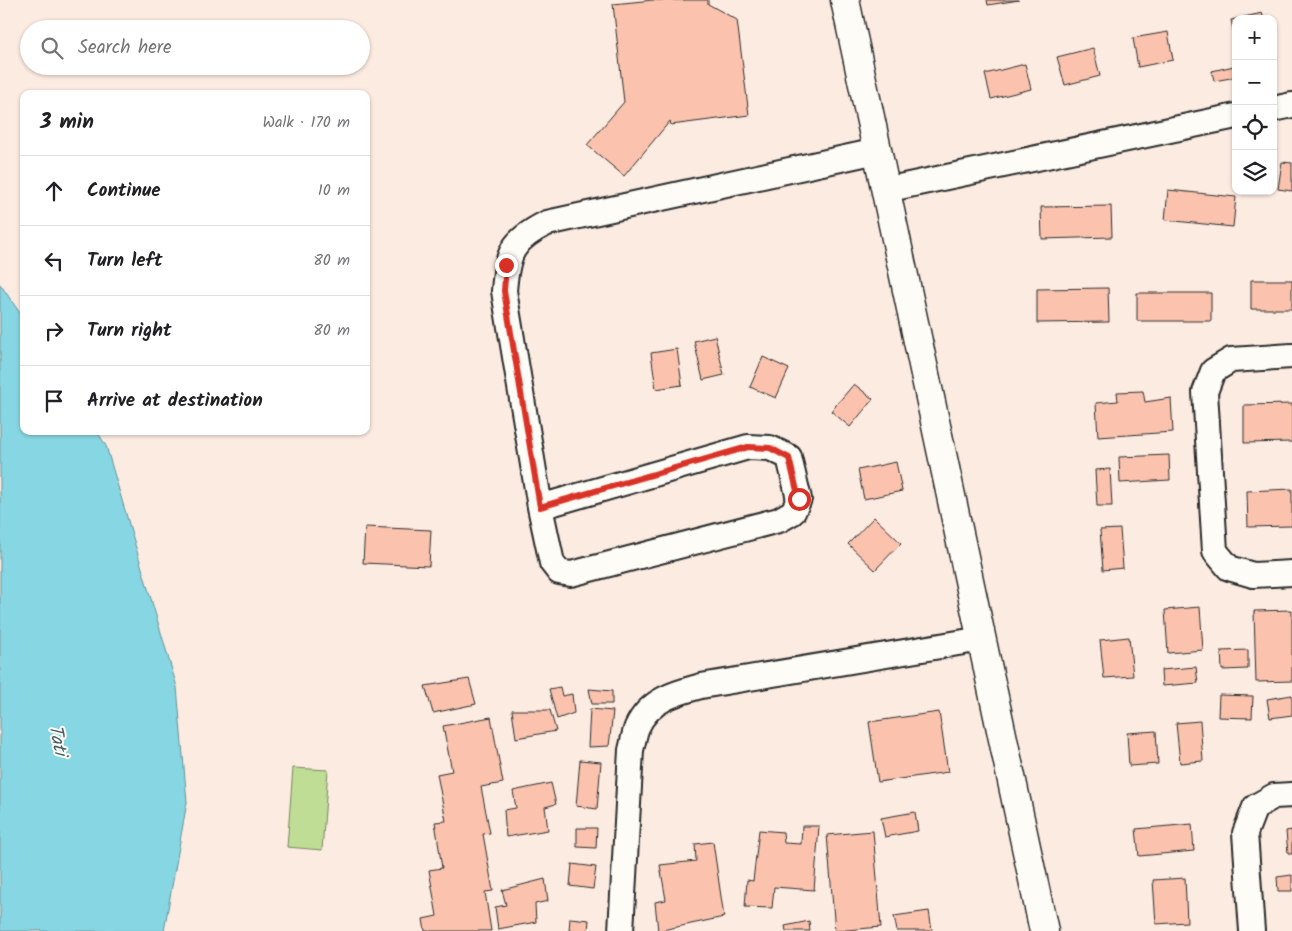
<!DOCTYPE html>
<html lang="en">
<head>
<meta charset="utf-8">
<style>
  body { margin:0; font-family:Kalam,sans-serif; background:#f6f6f6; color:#202124 }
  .controls { position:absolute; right:15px; top:15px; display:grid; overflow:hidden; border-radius:10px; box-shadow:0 1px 4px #0004 }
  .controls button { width:45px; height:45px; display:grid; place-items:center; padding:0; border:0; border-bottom:1px solid #e0e0e0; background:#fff; color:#202124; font:25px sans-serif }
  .stop { position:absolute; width:15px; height:15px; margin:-11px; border:4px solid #d93025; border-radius:50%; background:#fff }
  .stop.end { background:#d93025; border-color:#fff; box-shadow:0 1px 5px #0008 }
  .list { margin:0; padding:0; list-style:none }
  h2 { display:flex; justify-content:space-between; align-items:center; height:65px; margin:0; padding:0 20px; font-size:21px }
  h2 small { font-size:16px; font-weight:400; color:#757577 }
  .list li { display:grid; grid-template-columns:32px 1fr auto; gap:15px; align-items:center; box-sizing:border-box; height:70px; padding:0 20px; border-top:1px solid #e0e0e0 }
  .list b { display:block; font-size:19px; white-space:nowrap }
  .list em { font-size:16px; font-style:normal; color:#757577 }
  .icon { flex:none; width:28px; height:28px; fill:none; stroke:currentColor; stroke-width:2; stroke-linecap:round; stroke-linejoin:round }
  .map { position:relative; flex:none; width:1292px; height:931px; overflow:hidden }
  .search { position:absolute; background:#fff; box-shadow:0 1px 4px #0004; left:20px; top:20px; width:350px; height:55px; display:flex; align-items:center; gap:12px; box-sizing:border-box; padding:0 18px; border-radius:28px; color:#757577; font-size:19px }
  .panel { position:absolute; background:#fff; box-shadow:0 1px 4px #0004; left:20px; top:90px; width:350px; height:345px; border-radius:10px }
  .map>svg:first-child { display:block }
  .green { fill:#c0dd95; stroke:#768460 }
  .water { fill:#87d6e3; stroke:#629299 }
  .building { fill:#fbc3ae; stroke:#2b2b2b }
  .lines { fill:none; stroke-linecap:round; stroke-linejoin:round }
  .minor-casing { stroke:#2b2b2b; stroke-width:28 }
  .tertiary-casing { stroke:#2b2b2b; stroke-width:31 }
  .minor { stroke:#fdfcf7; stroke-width:24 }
  .tertiary { stroke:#fdfcf7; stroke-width:28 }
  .route { stroke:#d93025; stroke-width:6 }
  .labels { text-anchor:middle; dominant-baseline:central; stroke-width:4; stroke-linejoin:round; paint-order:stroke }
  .water-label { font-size:19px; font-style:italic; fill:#475e62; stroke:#fdfcf7 }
</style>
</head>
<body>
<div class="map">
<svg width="1292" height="931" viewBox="0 0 1292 931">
  <rect width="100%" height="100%" fill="#fcebe1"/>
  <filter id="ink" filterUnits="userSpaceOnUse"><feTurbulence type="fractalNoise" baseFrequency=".02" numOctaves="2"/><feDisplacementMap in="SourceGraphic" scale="10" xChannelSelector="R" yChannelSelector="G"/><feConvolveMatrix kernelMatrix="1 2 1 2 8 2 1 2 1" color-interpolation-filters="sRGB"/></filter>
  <g filter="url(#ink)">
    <path class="green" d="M293,768L328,770L322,850L287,847Z"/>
    <path class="water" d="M0,284L24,319V431H97L106,446L177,687L187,802L164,931H0Z"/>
    <path class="building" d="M653,0H708V4L737,20L749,115L671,125L670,121L624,176L587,145L624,102L613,4Z
      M987,0H1019L988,5Z
      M1262,13L1264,19H1236V43L1231,20Z
      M1168,32L1173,60L1138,67L1133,38Z
      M1093,48L1100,76L1065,85L1057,57Z
      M1025,64L1031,89L991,99L985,74Z
      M1234,66L1236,77L1214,81L1212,71Z
      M1282,162L1292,163V191L1278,189Z
      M1168,190L1236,197L1233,227L1165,220Z
      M1111,206L1112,237L1042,239L1041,207Z
      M1251,280H1292V309H1251Z
      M1108,288L1109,322L1037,323V289Z
      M1137,293H1211V321H1137Z
      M715,336L724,375L703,380L694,341Z
      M677,349L682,385L656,389L651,353Z
      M763,357L789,369L776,398L750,387Z
      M854,384L873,399L850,427L831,411Z
      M1143,391L1145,402L1171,398L1173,432L1098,437L1096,403L1118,401L1117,392Z
      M1292,404V442L1244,443V405Z
      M1169,455L1170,480L1120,483L1119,457Z
      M896,462L902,491L864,499L858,470Z
      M1110,469L1112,506H1097L1095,470Z
      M1292,489V526L1248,527L1247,491Z
      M874,517L901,543L875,570L848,544Z
      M365,527L431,530L429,566L363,563Z
      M1120,529L1123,568L1103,570L1100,530Z
      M1200,607L1203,650L1168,653L1165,610Z
      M1292,610V681L1256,682L1254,611Z
      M1129,637L1133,676L1104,678L1100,640Z
      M1248,650V669L1222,670L1221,651Z
      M1196,667L1198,683L1162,686L1161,670Z
      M469,679L476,704L433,713L425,686Z
      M560,687L562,696L572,694L574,713L557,719L549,689Z
      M589,689L612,691V704H592Z
      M1219,695L1253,696L1252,718L1218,717Z
      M1292,695V715L1270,718L1267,699Z
      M590,709L613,711L609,746L588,747Z
      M512,710H550L556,731L516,738Z
      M939,712L948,772L878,782L869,722Z
      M491,717L503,783L481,787L490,833L483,834L493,891L485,892L491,931H425L423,919L437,916L429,870L442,868L435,822L446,821L437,774L452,771L443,726Z
      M1200,721L1203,761L1180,763L1176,723Z
      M1156,731L1158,764L1129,766L1127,733Z
      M580,760L601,762L597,809L576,806Z
      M551,783L556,804L545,807L548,830L506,837L504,810L516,808L513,791Z
      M915,812L918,831L885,837L881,818Z
      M1192,824L1194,851L1139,856L1136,829Z
      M802,826H819L814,890L774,887L772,908L745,907L747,880L753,881L759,830L783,832L784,843L801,844Z
      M577,828H597L596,848L577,847Z
      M1292,830V854H1288L1286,831Z
      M873,831L881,927L835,931L827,835Z
      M713,842L724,917L658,931L655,902L666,900L660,865L696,861L695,844Z
      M572,864L596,867L593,889L570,886Z
      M1292,875V891H1278L1277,877Z
      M1185,878L1187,922L1156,924L1153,880Z
      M545,879L548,901L535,904L536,922L498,929L495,907L506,905L502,890Z
      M929,911L932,931H897L894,916Z
      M570,918L589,920L588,931H569Z
      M809,921L810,931H786L785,926Z"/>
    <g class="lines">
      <g class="minor-casing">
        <path id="minor" d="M1273,109L1292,105
          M885,190L1236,116
          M1292,356L1231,360L1213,371L1205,392L1215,551L1229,568L1253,575L1292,573
          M540,507L748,447L770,448L789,457L799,499L793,512L779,520L571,574L559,572L552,563L540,507L504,291C507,253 512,240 547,223L877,151
          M621,931L631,750C633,743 634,734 637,727C649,700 675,693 701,686L982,639
          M1252,931L1245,833L1255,807L1274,796L1292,795"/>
      </g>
      <g class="tertiary-casing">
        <path id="tertiary" d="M845,0L1044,931"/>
      </g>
      <use href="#minor" class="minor"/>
      <use href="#tertiary" class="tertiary"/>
    </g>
  </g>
  <g class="lines" filter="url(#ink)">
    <path class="route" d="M506,265L504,291L540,507L748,447L770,448L789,458L799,499"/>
  </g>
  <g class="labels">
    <g class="water-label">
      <text transform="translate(57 740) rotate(78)">Tati</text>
    </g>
  </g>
</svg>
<div class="controls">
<button>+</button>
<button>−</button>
<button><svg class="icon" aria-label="locate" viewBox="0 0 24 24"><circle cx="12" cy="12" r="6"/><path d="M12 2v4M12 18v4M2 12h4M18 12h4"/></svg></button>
<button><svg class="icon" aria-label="layers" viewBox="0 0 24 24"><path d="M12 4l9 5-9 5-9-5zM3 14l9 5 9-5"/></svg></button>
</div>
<div class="stop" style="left:799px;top:499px"></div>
<div class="stop end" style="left:506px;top:265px"></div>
<div class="search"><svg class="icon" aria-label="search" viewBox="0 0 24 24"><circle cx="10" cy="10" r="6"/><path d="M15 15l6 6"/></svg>Search here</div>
<section class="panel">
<h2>3 min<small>Walk · 170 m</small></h2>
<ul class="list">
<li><svg class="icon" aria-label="ahead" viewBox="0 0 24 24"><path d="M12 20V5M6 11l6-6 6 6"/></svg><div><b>Continue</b></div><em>10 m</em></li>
<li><svg class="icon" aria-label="left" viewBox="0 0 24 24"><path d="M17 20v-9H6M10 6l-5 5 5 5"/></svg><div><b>Turn left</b></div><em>80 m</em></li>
<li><svg class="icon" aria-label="right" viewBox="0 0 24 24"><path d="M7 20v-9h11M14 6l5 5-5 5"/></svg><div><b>Turn right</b></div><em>80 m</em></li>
<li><svg class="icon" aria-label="arrive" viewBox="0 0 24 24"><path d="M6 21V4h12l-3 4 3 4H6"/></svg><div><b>Arrive at destination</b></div></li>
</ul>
</section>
</div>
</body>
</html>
